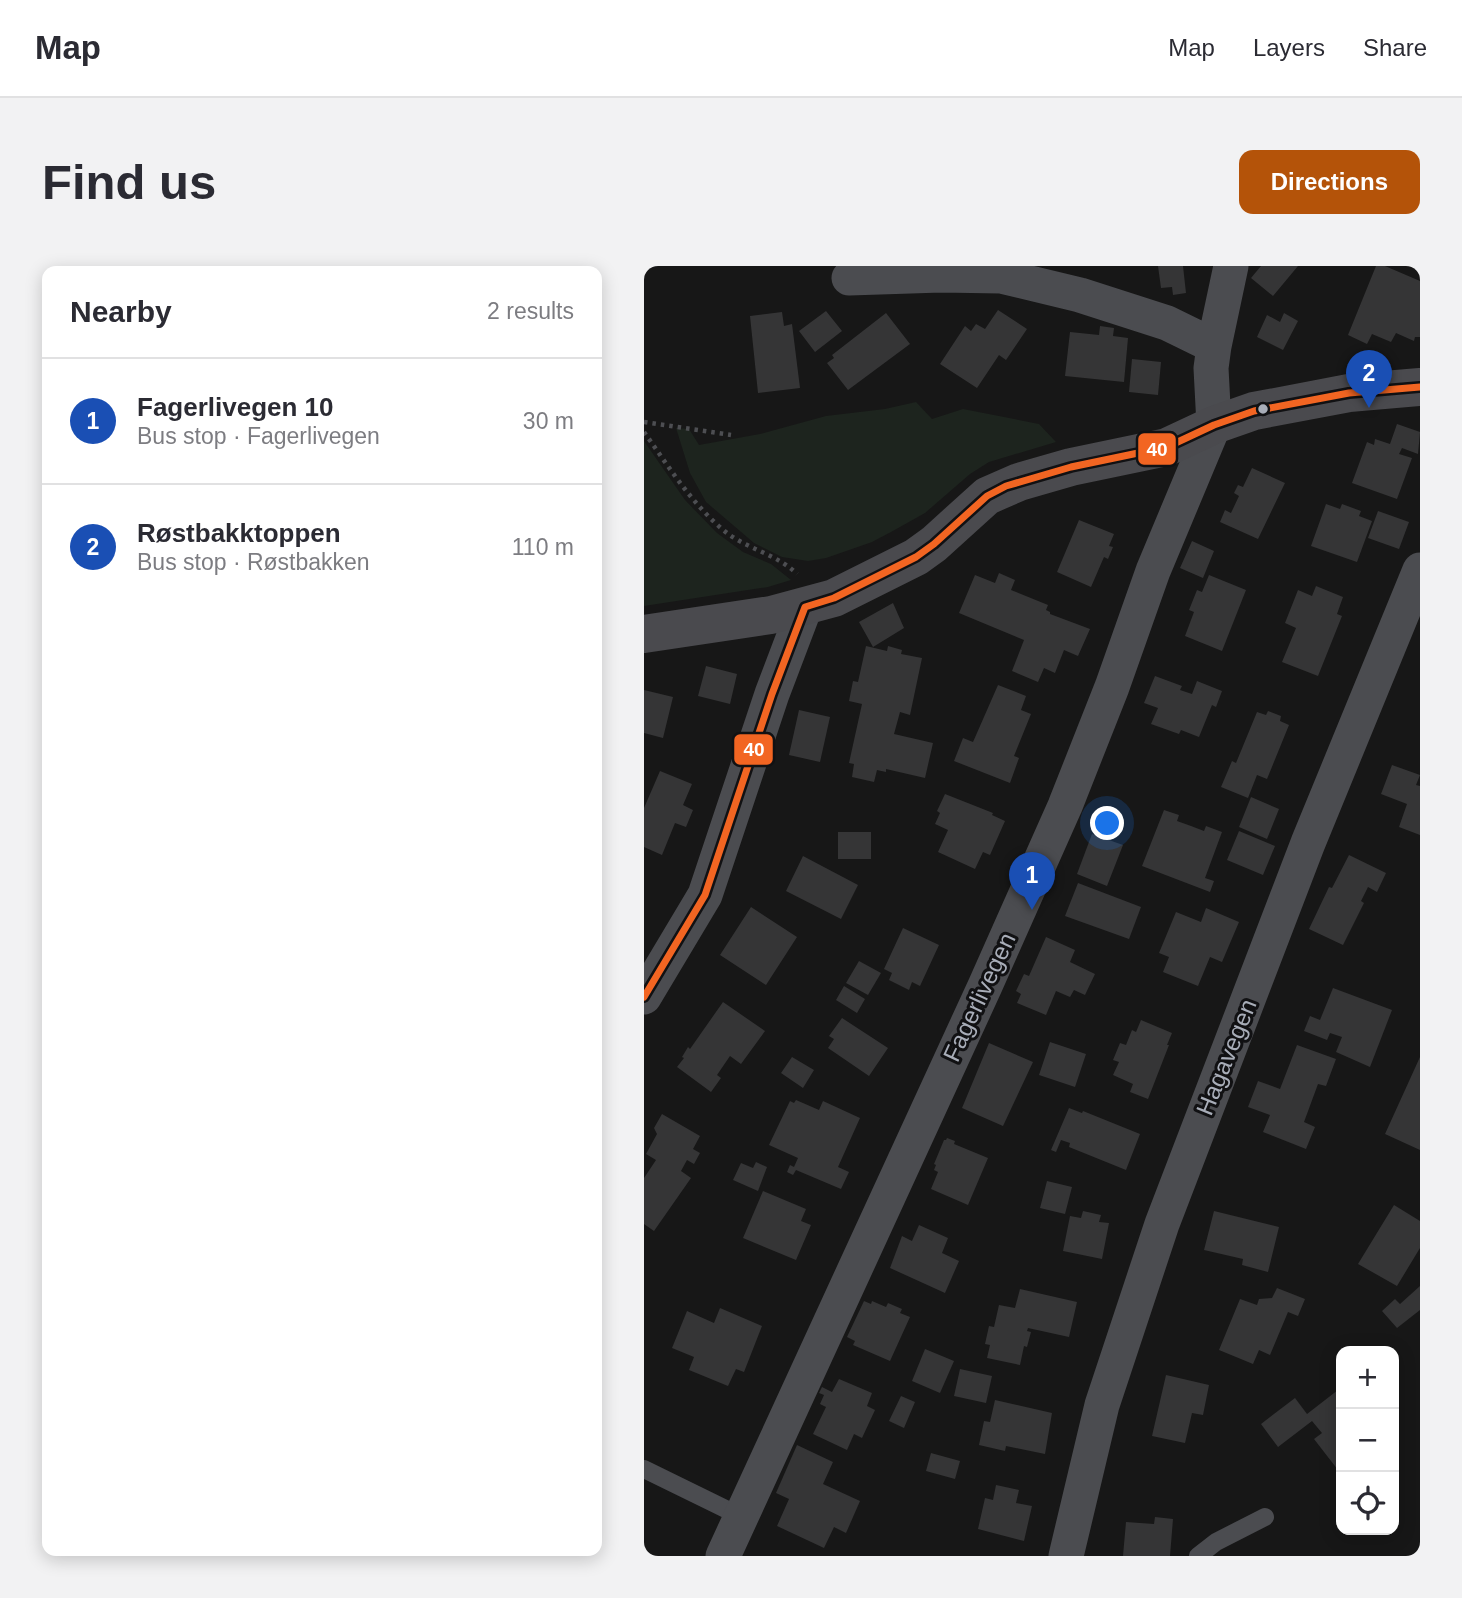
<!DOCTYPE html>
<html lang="en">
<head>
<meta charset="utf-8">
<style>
  body { margin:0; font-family:Arial,sans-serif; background:#f2f2f3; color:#2b2b33 }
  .controls { position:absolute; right:21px; bottom:21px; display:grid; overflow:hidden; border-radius:14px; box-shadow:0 4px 18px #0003 }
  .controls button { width:63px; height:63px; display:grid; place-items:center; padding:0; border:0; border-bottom:2px solid #e1e1e2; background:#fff; color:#2b2b33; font:35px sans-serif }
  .you { position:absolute; left:464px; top:558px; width:24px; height:24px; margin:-18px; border:5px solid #fff; border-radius:50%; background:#1a73e8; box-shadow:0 0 0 10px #1a73e833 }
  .badge { display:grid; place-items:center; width:46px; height:46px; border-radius:50%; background:#b45309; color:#fff; font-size:23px; font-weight:700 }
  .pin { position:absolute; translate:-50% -58px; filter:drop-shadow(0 2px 4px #0008) }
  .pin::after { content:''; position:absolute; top:37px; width:24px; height:21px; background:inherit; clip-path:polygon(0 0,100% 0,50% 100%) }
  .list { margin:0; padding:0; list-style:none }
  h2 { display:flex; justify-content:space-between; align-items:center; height:91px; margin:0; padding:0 28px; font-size:30px }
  h2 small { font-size:23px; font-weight:400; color:#7c7c81 }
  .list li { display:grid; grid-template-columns:46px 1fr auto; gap:21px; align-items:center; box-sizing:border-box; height:126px; padding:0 28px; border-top:2px solid #e1e1e2 }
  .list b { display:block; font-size:26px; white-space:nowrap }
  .list p { margin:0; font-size:23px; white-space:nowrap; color:#7c7c81 }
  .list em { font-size:23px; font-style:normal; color:#7c7c81 }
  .icon { flex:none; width:38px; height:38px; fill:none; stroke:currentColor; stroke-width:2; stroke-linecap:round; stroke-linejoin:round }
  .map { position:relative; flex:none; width:776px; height:1290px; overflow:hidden; border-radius:14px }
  header { display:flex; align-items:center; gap:42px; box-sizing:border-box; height:98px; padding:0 35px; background:#fff; border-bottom:2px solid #e1e1e2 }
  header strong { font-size:33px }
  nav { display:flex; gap:38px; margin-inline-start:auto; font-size:24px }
  .intro { display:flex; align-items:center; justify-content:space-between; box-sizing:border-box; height:168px; padding:0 42px }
  h1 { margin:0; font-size:49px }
  .button { padding:18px 32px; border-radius:14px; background:#b45309; color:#fff; font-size:24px; font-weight:700 }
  main { display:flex; gap:42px; padding:0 42px }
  aside { flex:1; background:#fff; border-radius:14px; box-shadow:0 4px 18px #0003 }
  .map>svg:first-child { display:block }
  .green { fill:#1d241e }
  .building { fill:#353536 }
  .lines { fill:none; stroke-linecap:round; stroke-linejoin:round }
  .path { stroke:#4d4e52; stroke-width:4.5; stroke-dasharray:3.5 5; stroke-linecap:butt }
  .lane { stroke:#4b4c50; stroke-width:18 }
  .street { stroke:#4b4c50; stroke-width:35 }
  .secondary { stroke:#4a4a4e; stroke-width:38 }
  .bus-1-casing { stroke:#111113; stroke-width:12 }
  .bus-1 { stroke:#f26522; stroke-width:7 }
  .bus-dot { fill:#a8adb8; stroke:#111113; stroke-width:2.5 }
  .labels { text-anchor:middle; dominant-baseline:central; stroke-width:6; stroke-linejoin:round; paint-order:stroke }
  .street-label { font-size:24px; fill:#a8adb8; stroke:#111113 }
  .line-badge { stroke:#111113; stroke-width:2.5 }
  .badge-label { font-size:19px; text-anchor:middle; font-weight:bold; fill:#fff }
</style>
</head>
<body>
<header>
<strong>Map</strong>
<nav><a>Map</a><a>Layers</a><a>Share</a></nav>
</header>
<div class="intro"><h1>Find us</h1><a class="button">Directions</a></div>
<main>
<aside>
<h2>Nearby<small>2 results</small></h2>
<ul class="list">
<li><span class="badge" style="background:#1a4fb4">1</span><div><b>Fagerlivegen 10</b><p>Bus stop · Fagerlivegen</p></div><em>30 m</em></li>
<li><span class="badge" style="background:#1a4fb4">2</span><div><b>Røstbakktoppen</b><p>Bus stop · Røstbakken</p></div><em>110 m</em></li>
</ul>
</aside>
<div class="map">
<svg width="776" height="1290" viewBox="0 0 776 1290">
  <rect width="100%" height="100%" fill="#171717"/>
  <path class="green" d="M272,136L288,153L319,143L395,158L412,176L345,196L326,208L281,247L247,266L228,276L182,292L164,295L138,291L110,277L62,236L46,207L32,162L45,163L55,179L116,168L182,150L241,143Z
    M0,175L41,234L73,267L99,286L127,298L147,314L124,321L0,340Z"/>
  <path class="building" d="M514,0H539L542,27L529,29L528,21L517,22Z
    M617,0H654L629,30L607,12Z
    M732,0H741L776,15V71H771L770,75L752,67L747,76L728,68L723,78L704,69Z
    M354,44L383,63L362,94L355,89L333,122L296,98L321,60L327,65L332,58L341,63Z
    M182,45L198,65L171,86L155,65Z
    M138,46L140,60L148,58L156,122L114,127L106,50Z
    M242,47L266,78L204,124L183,97L190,92L188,89Z
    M640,47L654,55L639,84L613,71L623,49L636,56Z
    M456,60L470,62L469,70L484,72L480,116L421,110L426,66L455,69Z
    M488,93L517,96L514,129L485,126Z
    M753,158L776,166L774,188L758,182L755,188L768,192L753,233L708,217L723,176L730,179L731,173L746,178Z
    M608,202L641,217L614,273L576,256L581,244L587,247L595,230L590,227L594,219L599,221Z
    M682,238L696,243L698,238L717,245L715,250L728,255L713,296L667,280Z
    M734,245L765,256L755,283L724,272Z
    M435,254L470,268L465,280L469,281L464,293L460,291L447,321L413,306Z
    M548,275L570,285L559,312L536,302Z
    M355,307L371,314L367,324L404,339L402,344L406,346V348L446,363L434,390L420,384L411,407L400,402L394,416L368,405L380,374L315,347L331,309L351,317Z
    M565,309L602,324L578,385L541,370L550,346L545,344L553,324L558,326Z
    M672,320L699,331L693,348L698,350L674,410L638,396L652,362L641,357L654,324L668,330Z
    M249,337L260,362L229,381L215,356Z
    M222,380L243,385L244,380L258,384L257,388L278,392L266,449L256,446L250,468L289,477L281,512L242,503V506L233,504L230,516L208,511L210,498L205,497L218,438L205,435L209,415L214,416Z
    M62,400L93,408L86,438L54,430Z
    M511,410L538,420L536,424L548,428L553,415L578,425L572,441L568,439L555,471L537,464L535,468L507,458L514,442L500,437Z
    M354,419L382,430L377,444L387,448L370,490L375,492L366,517L310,495L319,472L329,476Z
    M0,424L29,431L19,472L0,467Z
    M155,444L186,451L176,496L145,489Z
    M624,445L637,450L636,455L645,459L623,513L613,509L604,532L577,521L588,495L592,497L613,446L622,449Z
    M748,499L776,509L772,519L776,520V569L755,561L763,538L737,528Z
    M16,505L48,518L39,539L49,544L42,561L31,557L18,589L0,581V542Z
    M301,528L349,547L348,549L361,555L346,589L339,586L331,603L294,586L304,564L291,558L296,547L293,545Z
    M607,531L635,543L623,573L595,561Z
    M520,544L535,549L533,555L547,560L560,565L562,560L578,566L561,612L570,615L566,626L498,600Z
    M595,565L631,580L619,609L583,594Z
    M194,566H227V593H194Z
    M448,568L479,579L463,620L433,608Z
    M705,589L742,607L733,626L724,621L717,635L720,637L699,679L665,663L685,621L688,622Z
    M159,590L214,619L197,653L142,625Z
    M434,617L497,641L485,673L421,650Z
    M107,641L153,671L122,719L76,689Z
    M562,642L595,656L578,696L566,691L554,720L519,706L525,691L515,687L532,646L557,656Z
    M259,662L295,679L276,720L268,716L265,724L245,714L248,707L240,703Z
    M402,671L431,684L426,696L451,708L441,729L430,724L426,731L412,725L402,749L373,737L377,728L372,725L380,708L385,710Z
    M215,695L237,707L224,729L202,717Z
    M200,720L221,733L213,747L192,734Z
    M689,722L748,744L726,801L692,786L698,771L686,767L683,774L660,765L666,750L676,754Z
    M79,736L121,765L97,798L86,790L73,809L77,812L67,826L33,801L40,792L38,791L44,781L46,783Z
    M198,752L244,782L225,810L184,782L190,773L185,770Z
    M497,754L528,767L523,779H525L504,833L486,826L489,818L469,809L475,796L469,794L476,777L482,779L488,764L492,766Z
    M406,776L442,788L431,821L395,809Z
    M345,777L389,796L359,860L318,842Z
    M653,779L692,793L682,820L674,818L660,856L671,861L662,883L619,866L626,849L604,841L614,815L636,823Z
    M148,791L170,804L159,822L137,807Z
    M776,791V884L741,868Z
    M152,834L175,844L179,835L216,852L194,901L205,906L197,923L152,904L149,909L143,906L146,899L150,901L154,892L125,879L146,835L150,837Z
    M425,842L438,847L439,845L496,868L482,904L425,881L426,877L417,874L412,886L407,884Z
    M18,848L56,870L49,883L56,887L50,898L43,894L37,905L47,912L10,965L0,958V912L12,894L2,888L13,868L10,862Z
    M303,872L311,875L310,878L344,892L324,939L287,923L294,906L290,904L292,899L290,898L300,874H302Z
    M112,896L123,901L114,925L89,914L97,897L109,902Z
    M403,915L428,921L421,948L396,942Z
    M119,925L162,943L157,955L167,959L152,994L99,972Z
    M750,939L776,955V982L753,1020L714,998Z
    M439,945L457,949L455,956L465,957L458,993L419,985L426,950L437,952Z
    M570,945L635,961L624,1006L598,999L599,993L560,984Z
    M275,959L304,972L298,987L315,995L301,1027L246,1002L258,970L268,975Z
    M776,1020V1044L753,1062L738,1045L751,1033L756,1038Z
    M633,1022L661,1033L654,1050L644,1046L626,1089L615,1084L609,1098L575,1084L596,1033L613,1039L615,1033L628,1032Z
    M376,1023L433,1036L425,1071L384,1062L383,1065L387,1066L383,1081L380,1080L376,1099L343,1092L346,1079L341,1078L345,1060L350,1061L355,1039L371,1042Z
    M220,1035L227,1038L228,1035L242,1041L244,1037L258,1043L256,1047L266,1051L246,1095L209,1079L211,1075L203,1071Z
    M76,1042L118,1060L100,1106L92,1103L84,1120L45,1104L50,1091L28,1082L43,1045L70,1057Z
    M281,1083L310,1095L296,1127L268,1115Z
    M316,1103L348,1110L342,1137L310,1130Z
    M522,1109L565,1119L559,1149L548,1147L541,1177L508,1170Z
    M195,1113L228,1127L223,1140L231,1144L218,1172L210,1168L203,1184L169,1168L182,1141L176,1138L180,1129L175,1127L178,1121L188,1126Z
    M694,1124L697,1128V1202L694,1204L670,1173L678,1167L668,1155L634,1181L617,1158L651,1132L663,1148Z
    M257,1130L271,1136L260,1162L245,1155Z
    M351,1134L408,1147L401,1188L362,1180L361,1185L335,1179L340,1155L346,1156Z
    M153,1179L189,1196L179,1218L216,1235L202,1267L190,1261L180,1282L133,1260L145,1233L132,1227Z
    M287,1187L316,1195L311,1213L282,1205Z
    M352,1219L375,1224L372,1237L388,1240L380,1275L334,1263L341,1232L349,1234Z
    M511,1251L529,1253L526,1290H479L482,1256L510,1258Z"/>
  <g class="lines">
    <path class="path" d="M0,156L87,169
      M0,166C25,201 49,240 83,267C104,283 134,289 153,308"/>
    <path class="lane" d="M0,1203L98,1251
      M554,1290L572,1276L621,1251"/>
    <path class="street" d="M205,12L297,9L357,10L436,29L523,57L570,80
      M0,731L61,629L128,428L161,341
      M79,1290L341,720L421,540L468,421L509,305L570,159L567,102L570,80L587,0
      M422,1290L458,1139L518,958L664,577L776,304"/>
    <path class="secondary" d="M0,368L127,349L190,332L272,291L290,278L343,230L375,216L427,201L523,181L570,159L610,145L705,127L776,121"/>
    <g class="bus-1-casing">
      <path id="bus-1" d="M0,731L61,629L128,428L161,341L190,332L272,291L290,278L343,230L362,220L427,201L523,181L570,159L610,145L705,127L776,121"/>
    </g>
    <use href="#bus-1" class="bus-1"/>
  </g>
  <circle class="bus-dot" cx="619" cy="143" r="6"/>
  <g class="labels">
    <g class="street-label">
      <text transform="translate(335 731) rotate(-65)">Fagerlivegen</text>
      <text transform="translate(582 791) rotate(-68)">Hagavegen</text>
    </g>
  </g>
  <g class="line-badge">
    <rect x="493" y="166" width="40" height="34" rx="7" fill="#f26522"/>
    <rect x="89" y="467" width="41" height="33" rx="7" fill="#f26522"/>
  </g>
  <g class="badge-label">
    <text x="513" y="190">40</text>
    <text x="110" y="490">40</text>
  </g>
</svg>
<div class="controls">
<button>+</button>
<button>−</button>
<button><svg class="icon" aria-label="locate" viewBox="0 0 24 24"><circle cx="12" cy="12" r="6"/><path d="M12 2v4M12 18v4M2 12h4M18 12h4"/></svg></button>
</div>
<div class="you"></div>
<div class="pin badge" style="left:388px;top:644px;background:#1a4fb4">1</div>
<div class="pin badge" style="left:725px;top:142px;background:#1a4fb4">2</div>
</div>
</main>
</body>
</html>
